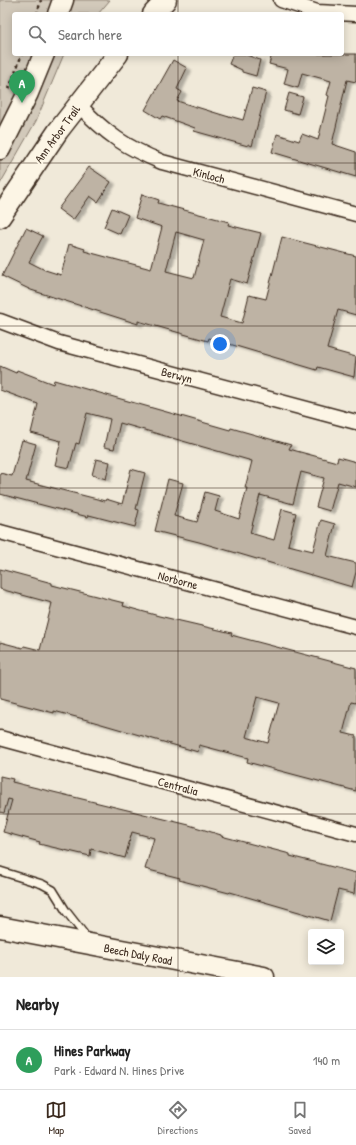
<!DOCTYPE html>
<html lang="en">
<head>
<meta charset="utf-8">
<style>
  body { margin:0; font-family:"Patrick Hand",sans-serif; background:#f2f2f2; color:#222 }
  .controls { position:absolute; right:12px; bottom:12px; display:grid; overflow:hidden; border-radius:4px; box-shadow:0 2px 10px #0003 }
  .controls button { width:36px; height:36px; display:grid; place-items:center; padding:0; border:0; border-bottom:1px solid #e0e0e0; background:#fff; color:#222; font:20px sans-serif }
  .you { position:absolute; left:220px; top:344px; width:14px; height:14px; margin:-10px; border:3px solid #fff; border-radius:50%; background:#1a73e8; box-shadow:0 0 0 6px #1a73e833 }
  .badge { display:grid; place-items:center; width:26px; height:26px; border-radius:50%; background:#3b2a1e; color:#fff; font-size:13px; font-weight:700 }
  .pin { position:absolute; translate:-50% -33px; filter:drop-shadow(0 1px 2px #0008) }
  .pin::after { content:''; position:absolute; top:21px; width:14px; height:12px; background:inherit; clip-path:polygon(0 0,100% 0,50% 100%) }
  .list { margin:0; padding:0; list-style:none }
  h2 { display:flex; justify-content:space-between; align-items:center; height:52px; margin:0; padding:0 16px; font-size:17px }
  h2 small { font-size:13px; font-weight:400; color:#767676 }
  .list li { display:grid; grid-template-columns:26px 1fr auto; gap:12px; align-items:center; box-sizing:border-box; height:60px; padding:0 16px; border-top:1px solid #e0e0e0 }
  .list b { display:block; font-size:15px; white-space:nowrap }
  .list p { margin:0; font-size:13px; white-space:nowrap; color:#767676 }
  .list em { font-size:13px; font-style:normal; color:#767676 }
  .icon { flex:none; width:22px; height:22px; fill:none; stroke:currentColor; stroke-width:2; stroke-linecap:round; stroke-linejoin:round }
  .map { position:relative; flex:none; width:356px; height:977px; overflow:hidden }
  .search { position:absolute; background:#fff; box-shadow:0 2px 10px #0003; left:12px; right:12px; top:12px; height:44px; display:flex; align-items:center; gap:10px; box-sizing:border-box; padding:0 14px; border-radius:4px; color:#767676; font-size:15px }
  .sheet { height:112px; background:#fff }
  nav { display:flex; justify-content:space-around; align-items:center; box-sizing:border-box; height:56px; border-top:1px solid #e0e0e0; background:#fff; font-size:11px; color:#767676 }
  nav a { display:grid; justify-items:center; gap:2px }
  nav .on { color:#3b2a1e }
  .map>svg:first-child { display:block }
  .green { fill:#d2c9ba; stroke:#867a6c }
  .building { fill:#beb3a4; stroke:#3b2a1e; fill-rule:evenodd; filter:url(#shadow) }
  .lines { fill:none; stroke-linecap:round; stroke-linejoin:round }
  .lane-casing { stroke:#3b2a1e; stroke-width:10 }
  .street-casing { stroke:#3b2a1e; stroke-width:17 }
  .secondary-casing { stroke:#3b2a1e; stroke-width:23 }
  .path { stroke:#3b2a1e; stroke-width:2.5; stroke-dasharray:3 3; stroke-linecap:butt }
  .lane { stroke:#fcf5e5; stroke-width:7 }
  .street { stroke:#fcf5e5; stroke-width:14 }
  .secondary { stroke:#fcf5e5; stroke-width:20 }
  .grid { fill:none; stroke:#3b2a1e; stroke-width:1; stroke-opacity:0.55 }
  .labels { text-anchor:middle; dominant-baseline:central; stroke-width:4; stroke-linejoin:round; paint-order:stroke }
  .street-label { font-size:12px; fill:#3b2a1e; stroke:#fcf5e5 }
</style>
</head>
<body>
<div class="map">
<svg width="356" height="977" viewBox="0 0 356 977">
  <defs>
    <filter id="shadow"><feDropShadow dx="4.5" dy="2.5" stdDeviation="1" flood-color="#0004"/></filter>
  </defs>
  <rect width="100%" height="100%" fill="#f0e9d9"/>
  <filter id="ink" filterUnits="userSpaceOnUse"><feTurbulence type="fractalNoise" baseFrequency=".025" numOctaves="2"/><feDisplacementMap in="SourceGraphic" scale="8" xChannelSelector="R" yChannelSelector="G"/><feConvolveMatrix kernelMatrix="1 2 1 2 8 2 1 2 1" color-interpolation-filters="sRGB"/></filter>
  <g filter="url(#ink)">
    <path class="green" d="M0,0H110L98,14H14V54H64L36,121L0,184Z"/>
    <path class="building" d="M233,54H244L260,60L256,76L242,72V70L229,64Z
      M272,54H356V82L347,80L332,144L356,152V177L272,152L277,134L299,141L302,134L318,140L329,96L327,95L331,81L302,73L298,88L284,84L288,69L269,64Z
      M173,60L187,68L177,89L182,92L177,101L229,117V116L243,120L252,88L266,92L252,146L248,144V146L194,131L195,128L162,116L160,119L145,110Z
      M289,93L303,97L298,114L284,110Z
      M89,167L111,182L98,202L90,196L73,220L58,209Z
      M142,194L159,200L158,203L229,222L228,225L261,233L247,284L230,279L220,317L242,323L249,295L266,299L282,237L356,256V315L338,310L327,349L356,357L354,377L318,367L317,370L209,338L208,341L138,321V324L31,290L2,276L26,228L43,236L29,262L45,270L61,275L69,244L85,249L84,251L151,269L162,227L135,218ZM176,232L204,240L194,278L166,271Z
      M112,208L128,215L120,234L104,227Z
      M0,366L16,373L17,370L53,384L54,380L230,430L231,428L291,445L289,449L337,462L338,457L356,462V487L338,482L330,511L316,507L324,478L301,472L293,504L260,495L250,533L274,540L282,509L296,513L288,545L313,551L321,520L335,524L327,556L356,563V572L352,587L199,542L155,531L168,479L183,483L174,516L197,522L205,492L219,496L215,511L239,519L247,488H245L252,461L120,423L114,449L104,447L110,419L87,413L79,444L76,443L69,468L55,465L61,441L31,433L38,404L0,390Z
      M22,440L36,444L26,481L105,501L106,499L122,504L131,469L145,473L136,509L139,510L135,527L89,515L88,517L0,494V473L12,476Z
      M96,459L110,462L106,479L92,475Z
      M0,569L52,583V585L124,603L123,606L159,616L232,633L231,635L356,668V703L351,702L343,733L356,736V791L247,762L248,758L199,745L198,752L91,721L54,711V713L0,699V642L23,648L24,646L40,650L52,603L0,589ZM257,697L279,703L268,743L246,737Z
      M0,776L13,779L12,782L189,825L221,835V836L290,854V856L356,873L354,894L338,890L330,921L230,892L229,893L179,880L180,878L145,869L154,838L132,832L125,858L91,849L90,856L39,844L40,842L3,832L12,800L8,799L4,813L0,812Z"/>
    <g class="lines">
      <g class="lane-casing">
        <path id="lane" d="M0,871L42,884L53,890L66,911L84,934L83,941"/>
      </g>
      <g class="street-casing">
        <path id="street" d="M281,0L317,12L356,14
          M78,104C106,134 125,147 162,162L356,214
          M0,321L59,343L356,422
          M0,532L356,627
          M0,738L356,834"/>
      </g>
      <g class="secondary-casing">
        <path id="secondary" d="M58,14L63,0
          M153,14L166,0
          M0,149L28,93L44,54
          M0,217L58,131L118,54
          M0,927L264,977"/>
      </g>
      <path class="path" d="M37,14L41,0
        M9,89L22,54"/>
      <use href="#lane" class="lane"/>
      <use href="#street" class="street"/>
      <use href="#secondary" class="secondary"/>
    </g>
  </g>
  <path class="grid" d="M178,0V14M178,54V977M0,163H356M0,326H356M0,488H356M0,651H356M0,814H356"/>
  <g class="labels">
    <g class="street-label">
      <text transform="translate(57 134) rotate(-54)">Ann Arbor Trail</text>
      <text transform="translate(209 175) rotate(15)">Kinloch</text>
      <text transform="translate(177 375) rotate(15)">Berwyn</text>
      <text transform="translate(178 580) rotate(15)">Norborne</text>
      <text transform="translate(178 786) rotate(15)">Centralia</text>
      <text transform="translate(138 954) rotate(11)">Beech Daly Road</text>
    </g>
  </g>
</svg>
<div class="controls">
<button><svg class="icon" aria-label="layers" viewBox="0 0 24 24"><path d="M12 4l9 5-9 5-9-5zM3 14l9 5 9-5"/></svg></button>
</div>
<div class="you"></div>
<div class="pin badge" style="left:22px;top:103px;background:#2e9e5b">A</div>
<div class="search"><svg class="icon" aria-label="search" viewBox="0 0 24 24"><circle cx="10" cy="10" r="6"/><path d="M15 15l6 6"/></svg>Search here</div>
</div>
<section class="sheet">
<h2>Nearby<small></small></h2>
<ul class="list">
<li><span class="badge" style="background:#2e9e5b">A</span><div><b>Hines Parkway</b><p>Park · Edward N. Hines Drive</p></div><em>140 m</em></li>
</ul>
</section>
<nav>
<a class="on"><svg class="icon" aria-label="map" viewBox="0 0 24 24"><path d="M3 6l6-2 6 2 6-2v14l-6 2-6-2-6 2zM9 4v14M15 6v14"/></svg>Map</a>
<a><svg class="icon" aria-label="directions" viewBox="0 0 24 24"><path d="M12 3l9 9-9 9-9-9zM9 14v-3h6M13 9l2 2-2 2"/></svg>Directions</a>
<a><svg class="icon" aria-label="saved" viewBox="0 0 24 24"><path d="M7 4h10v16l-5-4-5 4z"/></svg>Saved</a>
</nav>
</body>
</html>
